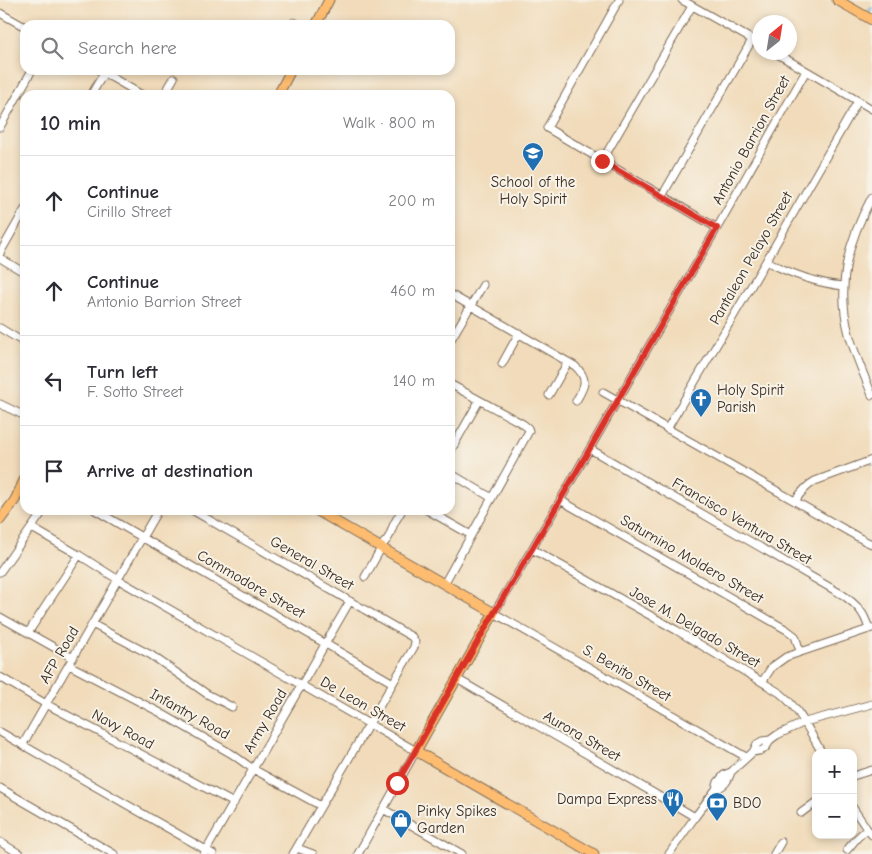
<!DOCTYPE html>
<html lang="en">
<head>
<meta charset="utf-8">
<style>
  body { margin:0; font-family:"Comic Neue",sans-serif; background:#f2f2f3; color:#2b2b33 }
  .controls { position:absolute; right:15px; bottom:15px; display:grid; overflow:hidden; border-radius:10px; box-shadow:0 2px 8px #0003 }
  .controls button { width:45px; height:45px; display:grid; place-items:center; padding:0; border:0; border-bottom:1px solid #e1e1e2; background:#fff; color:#2b2b33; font:25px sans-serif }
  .compass { position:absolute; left:752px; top:15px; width:45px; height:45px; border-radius:50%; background:#fff; box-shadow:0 2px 8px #0003; rotate:30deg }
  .stop { position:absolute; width:15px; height:15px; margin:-11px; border:4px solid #d93025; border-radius:50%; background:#fff }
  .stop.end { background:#d93025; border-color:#fff; box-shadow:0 1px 5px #0008 }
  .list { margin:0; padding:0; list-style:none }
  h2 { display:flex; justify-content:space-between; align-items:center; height:65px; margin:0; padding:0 20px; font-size:21px }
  h2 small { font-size:16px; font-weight:400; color:#7c7c81 }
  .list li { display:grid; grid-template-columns:32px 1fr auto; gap:15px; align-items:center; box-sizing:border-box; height:90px; padding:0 20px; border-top:1px solid #e1e1e2 }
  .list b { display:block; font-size:19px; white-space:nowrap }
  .list p { margin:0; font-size:16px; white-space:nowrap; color:#7c7c81 }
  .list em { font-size:16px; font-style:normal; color:#7c7c81 }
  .icon { flex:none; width:28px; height:28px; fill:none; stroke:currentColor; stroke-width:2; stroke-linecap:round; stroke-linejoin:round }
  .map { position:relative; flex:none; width:872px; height:854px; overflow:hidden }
  .search { position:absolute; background:#fff; box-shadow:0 2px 8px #0003; left:20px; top:20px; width:435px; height:55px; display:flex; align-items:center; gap:12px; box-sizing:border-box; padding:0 18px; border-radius:15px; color:#7c7c81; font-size:19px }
  .panel { position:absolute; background:#fff; box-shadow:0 2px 8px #0003; left:20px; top:90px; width:435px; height:425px; border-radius:15px }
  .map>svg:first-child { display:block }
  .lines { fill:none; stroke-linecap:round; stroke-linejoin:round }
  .stream { stroke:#63b9e0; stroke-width:2 }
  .minor-casing { stroke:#7b6855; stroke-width:9 }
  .major-casing { stroke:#7b6855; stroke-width:11 }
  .minor { stroke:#fff; stroke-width:7 }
  .major { stroke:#fdbc70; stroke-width:9 }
  .route { stroke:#d93025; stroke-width:6 }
  .labels { text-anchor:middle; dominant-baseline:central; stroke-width:4; stroke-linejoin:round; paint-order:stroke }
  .street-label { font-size:15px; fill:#3b2a1e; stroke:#f7f3e8 }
  .poi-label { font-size:15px; fill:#3b2a1e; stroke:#f7f3e8; text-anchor:start }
</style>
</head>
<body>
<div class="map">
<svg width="872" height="854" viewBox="0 0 872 854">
  <rect width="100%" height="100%" fill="#f7f3e8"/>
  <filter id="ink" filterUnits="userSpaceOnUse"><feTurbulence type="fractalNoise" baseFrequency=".02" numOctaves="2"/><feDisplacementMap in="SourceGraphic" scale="10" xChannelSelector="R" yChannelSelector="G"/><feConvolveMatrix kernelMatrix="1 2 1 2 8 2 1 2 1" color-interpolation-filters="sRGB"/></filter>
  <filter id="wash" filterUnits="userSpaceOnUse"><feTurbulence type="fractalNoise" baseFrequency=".0096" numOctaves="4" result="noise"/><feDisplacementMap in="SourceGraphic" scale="20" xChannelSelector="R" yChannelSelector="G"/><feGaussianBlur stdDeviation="1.12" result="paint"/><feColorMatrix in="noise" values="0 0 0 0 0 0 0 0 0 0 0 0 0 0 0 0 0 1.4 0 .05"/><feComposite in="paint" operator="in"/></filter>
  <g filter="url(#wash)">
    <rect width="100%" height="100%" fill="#f1dbba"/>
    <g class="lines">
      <path class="stream" d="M869,11L872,8"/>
    </g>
  </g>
  <g filter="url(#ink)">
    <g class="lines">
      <g class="minor-casing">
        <path id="minor" d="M619,0L547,128L717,228
          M682,0L760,44
          M0,13L25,27
          M294,22L299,25
          M774,52L872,109
          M99,70L142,95
          M91,95L104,73
          M164,95L174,78
          M0,127L32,70
          M602,161L692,6
          M662,196L752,40
          M872,197C848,241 836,285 849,334C855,355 864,375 872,395
          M0,253L25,209
          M0,258L25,273
          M766,261C791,274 815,283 843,286
          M450,294L575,366C589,379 585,386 576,401
          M0,328L25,343
          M450,341L483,285
          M502,364L519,333
          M603,392L865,541L872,544
          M549,395L568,362
          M0,404L25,416
          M667,429L766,261L858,101
          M590,449L843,595C857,605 864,612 869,629
          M450,452L479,401
          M450,473L492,498
          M560,500L787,630L795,636L800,651
          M795,501C801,492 806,486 815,481L872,460
          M95,510L393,683
          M192,510L412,637L415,642L414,647L293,854
          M427,510L471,535
          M32,528L79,555L117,579L416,751L358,854
          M532,549L676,630L780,693C800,709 809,731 822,753
          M0,572L44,510
          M365,577L384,543C389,538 390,535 392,529C394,522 399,516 402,510
          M444,584L529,431L528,428L523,424L450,384
          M0,617L73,658
          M92,624L151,655L207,694L232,707
          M28,633L79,555
          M69,665L159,712L232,754L253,769L321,806
          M0,677L46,704L234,803
          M457,679L695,817
          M762,682L772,667L786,657L872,628
          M0,732L213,854
          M23,744L158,510
          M753,752C762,751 766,750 770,740
          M746,757L494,613L532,549L717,228L806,71
          M853,776L872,770
          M0,788L114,854
          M716,789C725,786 728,781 731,772
          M853,808L867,829L872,835
          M383,809L462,854
          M801,813L816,802
          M0,842L20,854
          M297,848L313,854
          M847,850L857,838L867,829
          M204,854L350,601
          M669,854L695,817L716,789L718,782L724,775L731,772L753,752L757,744L762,741L770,740L777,735L805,722L872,704
          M774,854L781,842"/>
      </g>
      <g class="major-casing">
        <path id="major" d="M837,0L872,20
          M316,25L329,0
          M278,95L291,70
          M316,510L494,613L416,751L594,854
          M0,520L15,500L25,478"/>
      </g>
      <use href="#minor" class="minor"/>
      <use href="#major" class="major"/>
    </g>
  </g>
  <g class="lines" filter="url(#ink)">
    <path class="route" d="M397,783L494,613L532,549L717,228L602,161"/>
  </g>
  <defs>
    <g id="school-pin" transform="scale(1.125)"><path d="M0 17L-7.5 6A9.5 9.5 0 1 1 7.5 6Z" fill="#1f6fb2" stroke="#f7f3e8"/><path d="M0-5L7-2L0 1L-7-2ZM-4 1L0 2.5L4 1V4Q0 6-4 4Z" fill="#fff"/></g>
    <g id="church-pin" transform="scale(1.125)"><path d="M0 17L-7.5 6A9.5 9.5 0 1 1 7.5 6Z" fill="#1f6fb2" stroke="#f7f3e8"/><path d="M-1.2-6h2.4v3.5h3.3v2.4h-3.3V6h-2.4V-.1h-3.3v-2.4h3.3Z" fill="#fff"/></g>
    <g id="restaurant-pin" transform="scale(1.125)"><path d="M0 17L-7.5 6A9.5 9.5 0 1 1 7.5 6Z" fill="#1f6fb2" stroke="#f7f3e8"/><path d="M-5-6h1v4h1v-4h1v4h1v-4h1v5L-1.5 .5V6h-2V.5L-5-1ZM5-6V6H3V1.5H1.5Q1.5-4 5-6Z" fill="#fff"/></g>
    <g id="bank-pin" transform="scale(1.125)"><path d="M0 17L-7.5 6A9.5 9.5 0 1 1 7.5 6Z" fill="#1f6fb2" stroke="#f7f3e8"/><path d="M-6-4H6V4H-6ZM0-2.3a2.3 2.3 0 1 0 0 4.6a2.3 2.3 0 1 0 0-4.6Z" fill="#fff"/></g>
    <g id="shop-pin" transform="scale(1.125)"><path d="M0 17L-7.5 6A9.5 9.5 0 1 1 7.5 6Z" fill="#1f6fb2" stroke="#f7f3e8"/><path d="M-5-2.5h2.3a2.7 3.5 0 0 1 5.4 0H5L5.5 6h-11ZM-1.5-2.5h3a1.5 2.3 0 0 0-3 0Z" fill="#fff"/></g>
  </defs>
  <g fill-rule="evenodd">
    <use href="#school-pin" x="533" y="153"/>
    <use href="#church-pin" x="701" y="399"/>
    <use href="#restaurant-pin" x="673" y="799"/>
    <use href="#bank-pin" x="717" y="803"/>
    <use href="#shop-pin" x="401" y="820"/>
  </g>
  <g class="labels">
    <g class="street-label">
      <text transform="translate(751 140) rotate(-61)">Antonio Barrion Street</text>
      <text transform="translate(751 258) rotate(-60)">Pantaleon Pelayo Street</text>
      <text transform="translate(742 521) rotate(30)">Francisco Ventura Street</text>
      <text transform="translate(692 559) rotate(30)">Saturnino Moldero Street</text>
      <text transform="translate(312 563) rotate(30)">General Street</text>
      <text transform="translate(251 584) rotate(30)">Commodore Street</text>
      <text transform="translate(695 627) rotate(30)">Jose M. Delgado Street</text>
      <text transform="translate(59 655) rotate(-60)">AFP Road</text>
      <text transform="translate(627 673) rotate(30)">S. Benito Street</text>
      <text transform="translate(363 704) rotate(30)">De Leon Street</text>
      <text transform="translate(190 714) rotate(29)">Infantry Road</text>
      <text transform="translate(265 721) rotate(-60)">Army Road</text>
      <text transform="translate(123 729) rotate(28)">Navy Road</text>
      <text transform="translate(582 736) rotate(30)">Aurora Street</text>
    </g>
    <g class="poi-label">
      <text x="533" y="182" text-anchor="middle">School of the<tspan x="533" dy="17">Holy Spirit</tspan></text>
      <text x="717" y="390">Holy Spirit<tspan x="717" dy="17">Parish</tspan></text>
      <text x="657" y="799" text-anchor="end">Dampa Express</text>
      <text x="733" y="803">BDO</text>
      <text x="417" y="811">Pinky Spikes<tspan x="417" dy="17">Garden</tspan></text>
    </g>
  </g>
</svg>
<div class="controls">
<button>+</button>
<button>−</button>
</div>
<svg class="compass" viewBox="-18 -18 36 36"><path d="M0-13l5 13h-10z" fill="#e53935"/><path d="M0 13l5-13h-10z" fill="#7c7c81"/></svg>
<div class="stop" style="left:397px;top:783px"></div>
<div class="stop end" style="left:602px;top:161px"></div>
<div class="search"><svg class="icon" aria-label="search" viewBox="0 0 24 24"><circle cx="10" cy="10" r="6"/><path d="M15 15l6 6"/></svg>Search here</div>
<section class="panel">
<h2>10 min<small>Walk · 800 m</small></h2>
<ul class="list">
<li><svg class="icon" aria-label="ahead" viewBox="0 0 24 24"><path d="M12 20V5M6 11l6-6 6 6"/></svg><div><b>Continue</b><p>Cirillo Street</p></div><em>200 m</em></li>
<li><svg class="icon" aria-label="ahead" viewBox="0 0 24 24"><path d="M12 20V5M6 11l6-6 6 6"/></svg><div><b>Continue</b><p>Antonio Barrion Street</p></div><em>460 m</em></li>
<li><svg class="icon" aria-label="left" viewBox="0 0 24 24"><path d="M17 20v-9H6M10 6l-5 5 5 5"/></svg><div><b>Turn left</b><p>F. Sotto Street</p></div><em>140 m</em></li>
<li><svg class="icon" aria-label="arrive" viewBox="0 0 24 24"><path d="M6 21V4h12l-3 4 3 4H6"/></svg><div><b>Arrive at destination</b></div></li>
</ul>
</section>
</div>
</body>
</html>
